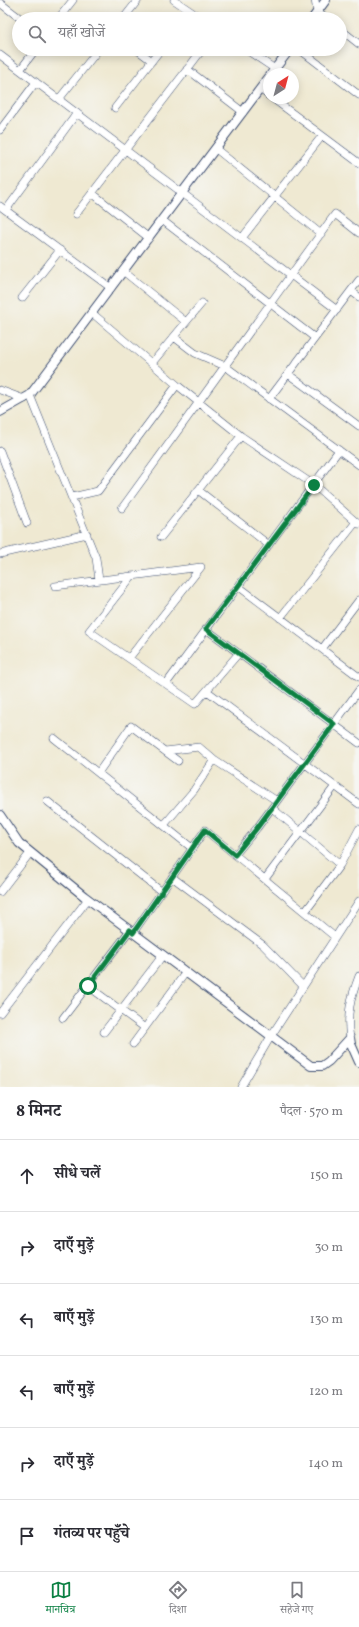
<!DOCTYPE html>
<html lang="hi">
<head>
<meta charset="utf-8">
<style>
  body { margin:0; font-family:Vollkorn,"Noto Serif Devanagari",serif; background:#f2f2f3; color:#2b2b33 }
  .compass { position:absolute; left:263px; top:68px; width:36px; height:36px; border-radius:50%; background:#fff; box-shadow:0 2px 10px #0003; rotate:36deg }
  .stop { position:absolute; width:12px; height:12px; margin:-9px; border:3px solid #0b8043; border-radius:50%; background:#fff }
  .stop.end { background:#0b8043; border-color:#fff; box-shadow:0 1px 4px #0008 }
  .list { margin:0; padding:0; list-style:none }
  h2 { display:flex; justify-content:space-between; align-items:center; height:52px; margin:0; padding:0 16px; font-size:17px }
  h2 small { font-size:13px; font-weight:400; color:#7c7c81 }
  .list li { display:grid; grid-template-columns:26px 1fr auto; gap:12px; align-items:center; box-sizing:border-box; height:72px; padding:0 16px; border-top:1px solid #e1e1e2 }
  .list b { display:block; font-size:15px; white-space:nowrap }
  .list em { font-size:13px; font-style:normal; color:#7c7c81 }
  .icon { flex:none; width:22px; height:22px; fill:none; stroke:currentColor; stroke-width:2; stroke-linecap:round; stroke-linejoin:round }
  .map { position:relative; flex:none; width:359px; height:1087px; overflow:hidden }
  .search { position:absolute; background:#fff; box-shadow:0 2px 10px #0003; left:12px; right:12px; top:12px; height:44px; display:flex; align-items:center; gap:10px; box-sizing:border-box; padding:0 14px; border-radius:22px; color:#7c7c81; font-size:15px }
  .sheet { height:484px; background:#fff }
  nav { display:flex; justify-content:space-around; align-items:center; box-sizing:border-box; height:56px; border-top:1px solid #e1e1e2; background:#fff; font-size:11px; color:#7c7c81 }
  nav a { display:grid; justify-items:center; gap:2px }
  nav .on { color:#0b8043 }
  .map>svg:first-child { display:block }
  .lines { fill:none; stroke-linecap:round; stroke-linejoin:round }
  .minor-casing { stroke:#3b4b6f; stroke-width:8 }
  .tertiary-casing { stroke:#3b4b6f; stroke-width:10 }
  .minor { stroke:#fff; stroke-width:7 }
  .tertiary { stroke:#fff; stroke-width:8 }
  .route { stroke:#0b8043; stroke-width:5 }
</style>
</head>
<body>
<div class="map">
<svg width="359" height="1087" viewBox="0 0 359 1087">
  <rect width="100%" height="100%" fill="#f6f6f2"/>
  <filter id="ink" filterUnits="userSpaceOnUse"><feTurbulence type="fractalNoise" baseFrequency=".025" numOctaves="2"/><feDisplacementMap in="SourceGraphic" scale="8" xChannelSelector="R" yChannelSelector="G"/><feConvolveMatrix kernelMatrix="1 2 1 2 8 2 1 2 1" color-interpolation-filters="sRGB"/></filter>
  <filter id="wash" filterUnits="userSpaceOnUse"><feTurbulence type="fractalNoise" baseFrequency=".012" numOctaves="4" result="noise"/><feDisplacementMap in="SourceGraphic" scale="16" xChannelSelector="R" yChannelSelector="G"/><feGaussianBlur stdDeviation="0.9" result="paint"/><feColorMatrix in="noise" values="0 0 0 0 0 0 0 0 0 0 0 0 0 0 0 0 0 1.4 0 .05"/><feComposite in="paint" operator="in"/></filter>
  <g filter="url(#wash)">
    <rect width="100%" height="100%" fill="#efe9d2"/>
  </g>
  <g filter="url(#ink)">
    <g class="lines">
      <g class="minor-casing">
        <path id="minor" d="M174,0L202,19
          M315,0L317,12L327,19
          M0,3L21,19
          M58,19L73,0
          M123,19L138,0
          M340,29L359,44
          M136,49L152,61
          M245,49L275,69
          M299,49L359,95
          M0,55L337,310
          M187,69L243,112
          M20,70L36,49
          M260,89L269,96
          M272,98L359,163
          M59,99L99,49
          M115,108L161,49
          M0,130L36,82
          M216,149L321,234
          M92,193L149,238
          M0,206L111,288
          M6,210L77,113
          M76,214L202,50L200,49
          M162,220L315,338
          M242,238L322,136
          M123,271L186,322
          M351,291L359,297
          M22,298L60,250
          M174,337L195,353L225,366L359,465
          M152,363L202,303
          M288,374L359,426
          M0,390L24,399
          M30,395L96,558L99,580
          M269,399L359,280
          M241,436L314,485L356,522
          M0,451L27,523
          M198,490L269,545
          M72,497L98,491L177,385L92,313
          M122,508L335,214L359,233
          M161,537L241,436L177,385
          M0,554L87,534
          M132,576L89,631L195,704L239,653
          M55,586L201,567L129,658
          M238,586L359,677
          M280,618L356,522L359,524
          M206,629L359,743
          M322,649L359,600
          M166,684L339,450
          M207,691L359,804
          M54,738L192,848
          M165,751L199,747L214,760L277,801
          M98,773L131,726L178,761
          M47,801L162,892
          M272,808L340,865
          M164,825L194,790L214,760
          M235,855L257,828L359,690
          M172,877L263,945L303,986
          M265,879L335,786
          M0,892L30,853
          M305,912L340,865L359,829
          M133,933L205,830L335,937
          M88,986L145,1028
          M0,1013L88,899
          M63,1018L130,930
          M104,1032L163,955
          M350,1038C346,1015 351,997 359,976
          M133,1044L186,972
          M241,1087L271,1036L359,901"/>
      </g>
      <g class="tertiary-casing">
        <path id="tertiary" d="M312,19L326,0
          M271,74L290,49
          M0,412L30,395L269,77
          M0,815L19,843L84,896L311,1066H322L329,1061L350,1038
          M350,1038L351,1044L359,1062"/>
      </g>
      <use href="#minor" class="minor"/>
      <use href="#tertiary" class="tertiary"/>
    </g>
  </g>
  <g class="lines" filter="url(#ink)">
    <path class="route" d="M88,986L130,930L133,933L205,830L235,855L257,828L334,724L206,629L314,485"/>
  </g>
</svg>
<svg class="compass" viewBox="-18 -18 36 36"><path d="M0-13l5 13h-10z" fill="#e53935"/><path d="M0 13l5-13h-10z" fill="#7c7c81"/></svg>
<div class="stop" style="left:88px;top:986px"></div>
<div class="stop end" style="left:314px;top:485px"></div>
<div class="search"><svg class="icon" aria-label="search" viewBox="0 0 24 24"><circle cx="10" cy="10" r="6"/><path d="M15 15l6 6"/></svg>यहाँ खोजें</div>
</div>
<section class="sheet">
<h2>8 मिनट<small>पैदल · 570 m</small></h2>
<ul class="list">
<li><svg class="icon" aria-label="ahead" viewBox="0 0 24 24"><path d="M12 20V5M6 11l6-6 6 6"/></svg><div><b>सीधे चलें</b></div><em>150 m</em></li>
<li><svg class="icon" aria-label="right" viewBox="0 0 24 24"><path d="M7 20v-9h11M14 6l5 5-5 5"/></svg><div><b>दाएँ मुड़ें</b></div><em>30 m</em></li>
<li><svg class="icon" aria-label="left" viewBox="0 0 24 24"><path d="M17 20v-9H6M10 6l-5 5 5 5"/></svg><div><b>बाएँ मुड़ें</b></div><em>130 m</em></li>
<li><svg class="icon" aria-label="left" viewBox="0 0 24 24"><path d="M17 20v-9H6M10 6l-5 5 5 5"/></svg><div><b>बाएँ मुड़ें</b></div><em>120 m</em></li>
<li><svg class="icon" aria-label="right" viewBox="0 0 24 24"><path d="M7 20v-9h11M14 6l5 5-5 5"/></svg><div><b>दाएँ मुड़ें</b></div><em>140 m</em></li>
<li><svg class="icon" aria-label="arrive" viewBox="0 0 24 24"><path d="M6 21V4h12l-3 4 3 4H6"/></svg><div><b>गंतव्य पर पहुँचे</b></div></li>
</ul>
</section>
<nav>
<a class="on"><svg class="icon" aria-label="map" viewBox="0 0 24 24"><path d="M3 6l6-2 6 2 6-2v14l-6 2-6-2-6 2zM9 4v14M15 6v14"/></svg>मानचित्र</a>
<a><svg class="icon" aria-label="directions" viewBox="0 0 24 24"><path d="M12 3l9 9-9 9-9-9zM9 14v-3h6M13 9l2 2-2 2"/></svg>दिशा</a>
<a><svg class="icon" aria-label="saved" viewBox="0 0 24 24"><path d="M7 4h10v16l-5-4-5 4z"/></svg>सहेजे गए</a>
</nav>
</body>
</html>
